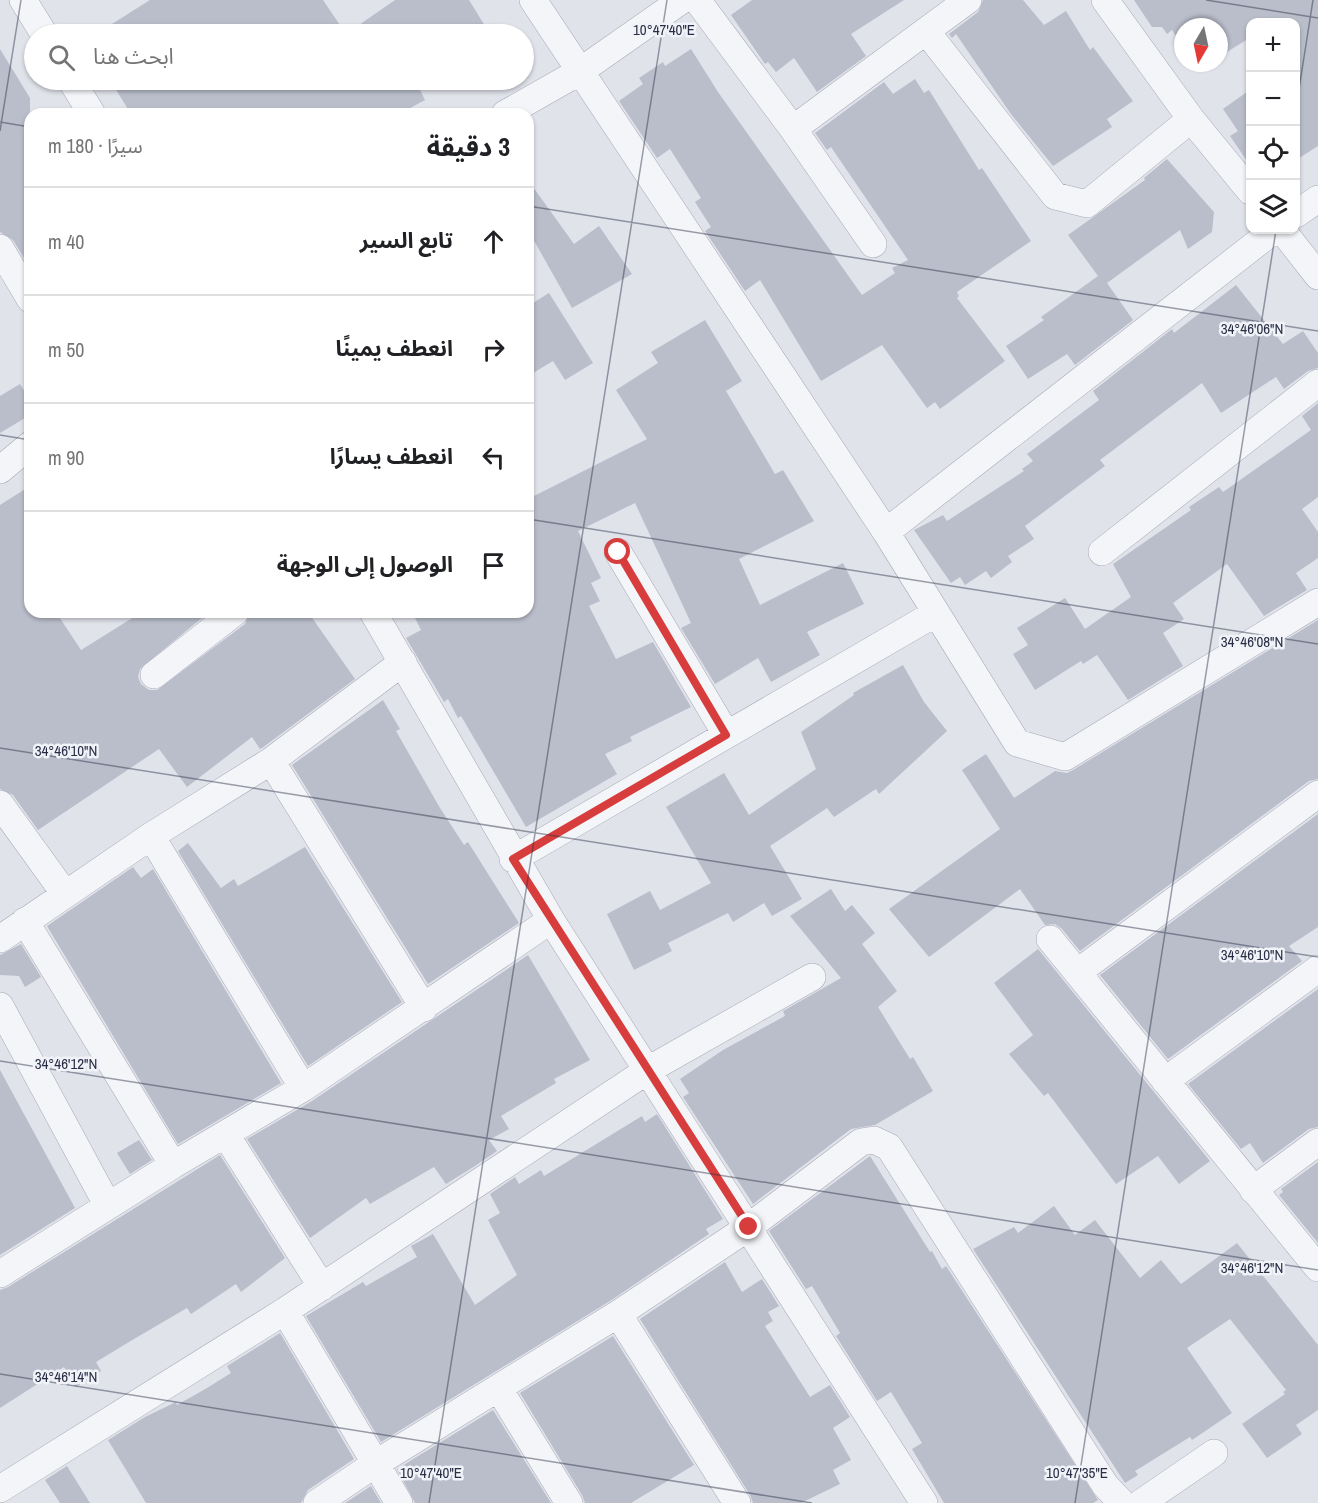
<!DOCTYPE html>
<html lang="ar">
<head>
<meta charset="utf-8">
<style>
  body { margin:0; font-family:"Archivo Narrow","Noto Sans Arabic",sans-serif; background:#f6f6f6; color:#202124; direction:rtl }
  .controls { position:absolute; right:18px; top:18px; display:grid; overflow:hidden; border-radius:12px; box-shadow:0 2px 4px #0004 }
  .controls button { width:54px; height:54px; display:grid; place-items:center; padding:0; border:0; border-bottom:2px solid #e0e0e0; background:#fff; color:#202124; font:30px sans-serif }
  .compass { position:absolute; left:1174px; top:18px; width:54px; height:54px; border-radius:50%; background:#fff; box-shadow:0 2px 4px #0004; rotate:189deg }
  .stop { position:absolute; width:18px; height:18px; margin:-14px; border:4px solid #d83d3d; border-radius:50%; background:#fff }
  .stop.end { background:#d83d3d; border-color:#fff; box-shadow:0 2px 6px #0008 }
  .list { margin:0; padding:0; list-style:none }
  h2 { display:flex; justify-content:space-between; align-items:center; height:78px; margin:0; padding:0 24px; font-size:26px }
  h2 small { font-size:20px; font-weight:400; color:#757577 }
  .list li { display:grid; grid-template-columns:39px 1fr auto; gap:18px; align-items:center; box-sizing:border-box; height:108px; padding:0 24px; border-top:2px solid #e0e0e0 }
  .list b { display:block; font-size:22px; white-space:nowrap }
  .list em { font-size:20px; font-style:normal; color:#757577 }
  .icon { flex:none; width:33px; height:33px; fill:none; stroke:currentColor; stroke-width:2; stroke-linecap:round; stroke-linejoin:round }
  .map { position:relative; flex:none; width:1318px; height:1503px; overflow:hidden; direction:ltr }
  .search { position:absolute; background:#fff; box-shadow:0 2px 4px #0004; left:24px; top:24px; width:510px; height:66px; display:flex; align-items:center; gap:15px; box-sizing:border-box; padding:0 21px; border-radius:33px; color:#757577; font-size:22px }
  .panel { position:absolute; background:#fff; box-shadow:0 2px 4px #0004; left:24px; top:108px; width:510px; height:510px; border-radius:18px; direction:rtl }
  .map>svg:first-child { display:block }
  .building { fill:#babecb }
  .lines { fill:none; stroke-linecap:round; stroke-linejoin:round }
  .minor-casing { stroke:#a6a9b6; stroke-width:28 }
  .minor { stroke:#f4f5f8; stroke-width:27 }
  .route { stroke:#d83d3d; stroke-width:8 }
  .ticks { fill:none; stroke:#282e44; stroke-width:1.5; stroke-opacity:0.45 }
  .ticks-label { font-size:15px; text-anchor:middle; fill:#282e44; stroke:#f1f3f8; stroke-width:5; stroke-linejoin:round; paint-order:stroke }
</style>
</head>
<body>
<div class="map">
<svg width="1318" height="1503" viewBox="0 0 1318 1503">
  <rect width="100%" height="100%" fill="#e1e3eb"/>
  <path class="building" d="M150,0H323L346,34L395,0H469L490,34H96Z
    M752,0H904L851,34L866,56L817,92L794,58L776,72L768,62L765,64L731,15Z
    M983,0H1023L1044,25L1066,11L1090,50L1093,47L1133,101L1107,119L1112,127L1053,166L1011,114L956,34L952,38L949,34L978,12Z
    M1134,0H1318V146L1296,160V22H1251V37L1219,57V27H1183V47L1172,30L1167,34L1162,27H1152Z
    M0,49L30,98V268L13,240L0,232Z
    M691,49L718,92L862,295L895,273L892,268L908,260L831,147L827,150L815,133L884,82L893,94L915,79L924,93L929,90L979,170L982,168L1031,241L957,292L959,296L957,298L1005,361L940,409L935,402L927,408L882,345L821,381L760,280L745,291L705,231L711,227L695,202L701,198L670,149L657,158L619,101L643,84L639,78L663,62L665,66Z
    M115,80H426L430,86L420,90L425,100L399,114H131L115,88L119,86Z
    M1251,89V167L1230,136L1238,131L1223,109Z
    M1167,159L1214,212L1212,232L1188,249L1180,230L1107,283L1133,320L1075,365L1067,354L1028,379L1006,346L1044,320L1041,317L1098,276L1068,235L1145,180L1144,178Z
    M528,180L574,244L599,226L632,274L572,308L528,230Z
    M1236,285L1283,344L1303,331L1318,353V368L1308,371L1284,389L1276,377L1221,413L1202,383L1100,460L1105,466L1025,526L1034,539L1008,556L1012,562L991,578L986,571L965,585L960,577L951,583L914,530L943,515L947,521L1024,471L1022,469L1033,461L1027,454L1099,400L1093,391L1172,329L1174,333Z
    M549,293L593,363L565,380L553,361L528,376V306Z
    M705,320L742,381L726,391L775,474L783,470L814,521L739,559L760,605L843,563L864,604L807,632L820,655L771,682L758,658L715,684L681,628L691,623L635,503L578,531L601,578L591,583L600,601L589,606L616,659L653,642L691,707L630,737L632,741L605,754L617,774L526,827L461,716L458,718L448,699L444,702L406,638L421,630L412,612H528V499L647,439L616,390L658,363L651,352Z
    M20,384L30,400V415L0,433V396Z
    M1318,403V497L1302,509L1318,532V558L1296,573L1307,590L1264,616L1227,564L1173,603L1184,619L1163,633L1183,666L1128,700L1097,655L1083,664L1081,661L1035,690L1013,654L1028,645L1017,628L1065,598L1085,629L1131,597L1113,564L1191,510L1189,507L1219,487L1223,492L1311,430L1302,416Z
    M30,486V612H56L81,650L142,612H209L140,669L138,677L141,684L149,690H157L245,624L250,612H308L355,679L262,748L260,749L252,737L187,787L159,749L38,830L13,795L0,789V505Z
    M1318,620V779L1309,781L1080,951L1062,929L1055,924L1045,925L1020,889L929,957L889,909L1000,829L962,770L986,754L1014,798L1055,771L1067,773L1073,770Z
    M903,665L924,702L947,731L879,794L876,789L834,817L827,808L770,846L802,899L772,916L764,903L733,922L728,913L668,943L672,951L634,970L607,914L650,891L660,910L711,883L666,807L724,773L749,815L816,769L801,732L854,695L853,693Z
    M383,700L400,729L396,731L440,808L464,845L468,842L519,923L428,984L292,765Z
    M1318,814V927L1289,946L1302,961L1168,1059L1100,975Z
    M188,843L221,888L234,879L238,886L305,847L402,1002L308,1066L178,851Z
    M133,867L141,878L153,869L281,1083L178,1144L47,926Z
    M831,889L845,911L852,905L875,933L862,944L897,991L878,1007L910,1059L913,1057L933,1091L875,1125L851,1129L753,1204L683,1097L689,1093L680,1079L723,1050L785,1016L783,1011L841,978L790,916Z
    M21,944L41,977L25,987L19,976L0,975V955Z
    M1038,949L1210,1161L1179,1184L1158,1156L1116,1184L1048,1093L1044,1096L1009,1054L1033,1035L994,983Z
    M528,955L590,1060L554,1079L556,1083L501,1116L509,1129L489,1140L497,1151L475,1166L446,1184L434,1167L370,1204L366,1198L310,1238L247,1139L312,1101Z
    M1318,989V1127L1309,1129L1263,1163L1250,1143L1241,1149L1188,1084Z
    M0,1070L75,1208L0,1255Z
    M657,1114L723,1219L706,1229L709,1234L610,1301L381,1442L306,1316L363,1282L366,1286L417,1257L411,1246L433,1234L475,1305L517,1275L488,1220L500,1213L490,1194L515,1177L519,1184L541,1170L544,1176L642,1116L645,1122Z
    M139,1140L152,1160L130,1174L117,1153Z
    M220,1155L285,1258L241,1292L236,1284L191,1314L187,1308L134,1339L96,1362L101,1371L76,1387L64,1367L0,1408V1290L8,1287Z
    M870,1156L930,1252L932,1251L942,1269L946,1266L1098,1500L1093,1503H944L912,1449L922,1443L891,1392L877,1401L836,1336L840,1333L812,1286L806,1289L769,1231Z
    M1318,1162V1243L1279,1195L1283,1192L1281,1189Z
    M1054,1206L1075,1235L1095,1220L1140,1278L1161,1260L1181,1284L1237,1243L1318,1345V1410L1296,1425L1302,1434L1267,1458L1242,1424L1285,1394L1283,1392L1286,1390L1230,1319L1187,1348L1232,1413L1192,1440L1190,1437L1135,1471L1138,1475L1125,1483L973,1249L1014,1227L1018,1233Z
    M725,1262L742,1292L762,1279L779,1306L768,1312L773,1321L765,1326L810,1397L830,1385L850,1417L833,1428L851,1460L833,1470L840,1484L801,1503H753L750,1495L640,1319Z
    M280,1333L354,1459L308,1490L301,1503H146L108,1440L145,1417L176,1402L177,1405L207,1388L231,1373L227,1366Z
    M613,1336L694,1465L631,1503H585L582,1495L520,1393Z
    M493,1410L551,1503H415L397,1469Z
    M67,1466L90,1503H60L45,1480Z
    M371,1486L381,1503H345Z"/>
  <g class="lines">
    <g class="minor-casing">
      <path id="minor" d="M23,0L44,34
        M533,0L886,532L1017,743L1065,757L1318,602
        M697,0L793,129L873,244
        M1105,0L1191,119L1250,191
        M926,31L1055,196L1087,204L1191,119
        M71,80L92,114
        M505,114L579,72L682,0
        M793,129L968,0
        M1296,214L1318,199
        M1282,230L1318,276
        M0,248L30,299
        M0,470L30,445
        M886,532L1274,230
        M618,552L726,734
        M1102,552L1318,383
        M373,612L551,920L924,1503
        M154,675L235,612
        M271,761L403,662
        M0,804L65,894
        M151,836L303,1088
        M513,859L936,613
        M25,921L173,1165
        M0,939L151,836L271,761L424,1008
        M1050,939L1318,1268
        M1078,972L1318,794
        M0,1006L108,1206
        M1165,1081L1318,969
        M226,1135L322,1287
        M1253,1190L1318,1142
        M0,1274L173,1165L303,1088L551,920
        M285,1311L399,1503
        M618,1314L737,1503
        M499,1389L569,1503
        M0,1489L285,1311L648,1070L812,977
        M317,1503L375,1464L618,1314L749,1227L861,1142L874,1140L889,1147L1105,1485L1122,1503
        M1141,1503L1214,1453"/>
    </g>
    <use href="#minor" class="minor"/>
  </g>
  <g class="lines">
    <path class="route" d="M618,552L726,735L513,859L749,1227"/>
  </g>
  <path class="ticks" d="M1206,0L1318,18M1296,108L1313,0M0,122L30,127M0,131L21,0M528,206L1318,331M0,435L30,440M528,519L1318,644M0,748L1318,957M0,1061L1318,1270M0,1374L812,1503M429,1503L667,0M1075,1503L1276,230"/>
  <g class="ticks-label">
    <text x="664" y="35">10°47'40"E</text>
    <text x="1252" y="334">34°46'06"N</text>
    <text x="1252" y="647">34°46'08"N</text>
    <text x="66" y="756">34°46'10"N</text>
    <text x="1252" y="960">34°46'10"N</text>
    <text x="66" y="1069">34°46'12"N</text>
    <text x="1252" y="1273">34°46'12"N</text>
    <text x="66" y="1382">34°46'14"N</text>
    <text x="431" y="1478">10°47'40"E</text>
    <text x="1077" y="1478">10°47'35"E</text>
  </g>
</svg>
<div class="controls">
<button>+</button>
<button>−</button>
<button><svg class="icon" aria-label="locate" viewBox="0 0 24 24"><circle cx="12" cy="12" r="6"/><path d="M12 2v4M12 18v4M2 12h4M18 12h4"/></svg></button>
<button><svg class="icon" aria-label="layers" viewBox="0 0 24 24"><path d="M12 4l9 5-9 5-9-5zM3 14l9 5 9-5"/></svg></button>
</div>
<svg class="compass" viewBox="-18 -18 36 36"><path d="M0-13l5 13h-10z" fill="#e53935"/><path d="M0 13l5-13h-10z" fill="#757577"/></svg>
<div class="stop" style="left:618px;top:552px"></div>
<div class="stop end" style="left:749px;top:1227px"></div>
<div class="search"><svg class="icon" aria-label="search" viewBox="0 0 24 24"><circle cx="10" cy="10" r="6"/><path d="M15 15l6 6"/></svg>ابحث هنا</div>
<section class="panel">
<h2>3 دقيقة<small>سيرًا · 180 m</small></h2>
<ul class="list">
<li><svg class="icon" aria-label="ahead" viewBox="0 0 24 24"><path d="M12 20V5M6 11l6-6 6 6"/></svg><div><b>تابع السير</b></div><em>40 m</em></li>
<li><svg class="icon" aria-label="right" viewBox="0 0 24 24"><path d="M7 20v-9h11M14 6l5 5-5 5"/></svg><div><b>انعطف يمينًا</b></div><em>50 m</em></li>
<li><svg class="icon" aria-label="left" viewBox="0 0 24 24"><path d="M17 20v-9H6M10 6l-5 5 5 5"/></svg><div><b>انعطف يسارًا</b></div><em>90 m</em></li>
<li><svg class="icon" aria-label="arrive" viewBox="0 0 24 24"><path d="M6 21V4h12l-3 4 3 4H6"/></svg><div><b>الوصول إلى الوجهة</b></div></li>
</ul>
</section>
</div>
</body>
</html>
